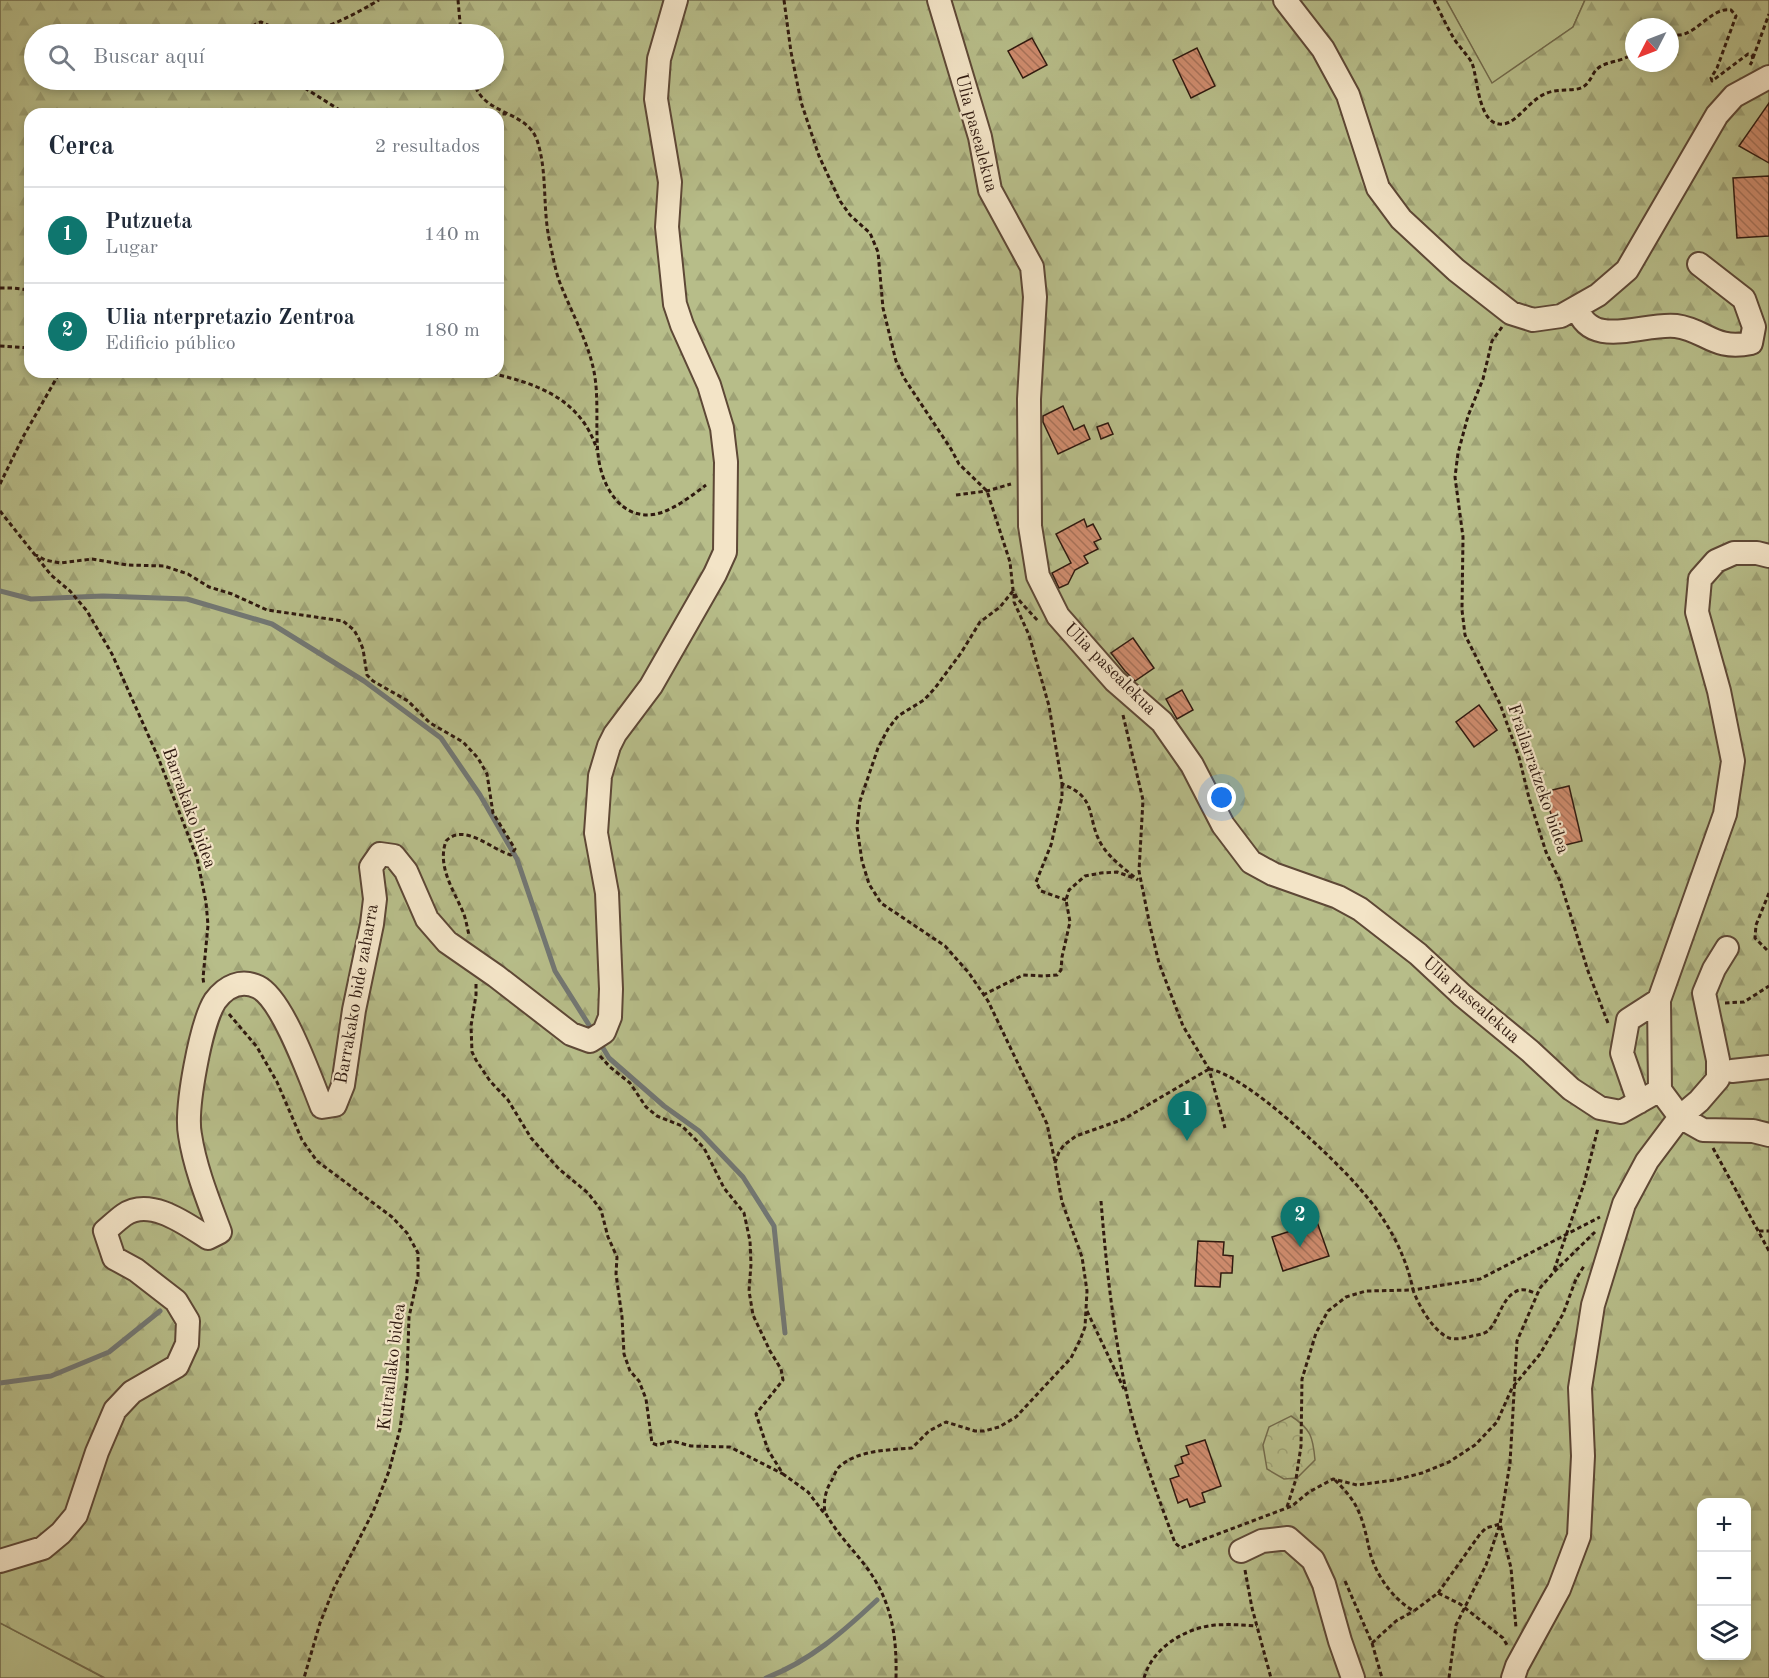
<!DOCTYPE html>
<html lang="es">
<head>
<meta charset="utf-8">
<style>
  body { margin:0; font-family:"Old Standard TT",serif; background:#f2f2f3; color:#1f2937 }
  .controls { position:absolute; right:18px; bottom:18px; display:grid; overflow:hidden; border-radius:12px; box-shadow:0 3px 9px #0003 }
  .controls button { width:54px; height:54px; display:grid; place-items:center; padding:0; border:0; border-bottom:2px solid #e0e1e3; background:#fff; color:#1f2937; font:30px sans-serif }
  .compass { position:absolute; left:1625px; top:18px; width:54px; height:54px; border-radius:50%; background:#fff; box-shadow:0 3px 9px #0003; rotate:228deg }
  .you { position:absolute; left:1222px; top:798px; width:21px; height:21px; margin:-15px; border:4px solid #fff; border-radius:50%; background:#1a73e8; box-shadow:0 0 0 9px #1a73e833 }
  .badge { display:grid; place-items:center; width:39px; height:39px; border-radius:50%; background:#0f766e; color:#fff; font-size:20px; font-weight:700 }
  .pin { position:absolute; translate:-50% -50px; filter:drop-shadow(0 2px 3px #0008) }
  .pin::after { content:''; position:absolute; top:32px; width:21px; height:18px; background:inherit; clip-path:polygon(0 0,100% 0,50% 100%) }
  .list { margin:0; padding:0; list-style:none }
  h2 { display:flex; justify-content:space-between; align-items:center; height:78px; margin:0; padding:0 24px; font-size:26px }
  h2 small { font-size:20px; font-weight:400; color:#747a83 }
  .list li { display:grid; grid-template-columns:39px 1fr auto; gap:18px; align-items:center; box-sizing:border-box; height:96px; padding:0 24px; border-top:2px solid #e0e1e3 }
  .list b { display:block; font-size:22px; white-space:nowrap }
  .list p { margin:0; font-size:20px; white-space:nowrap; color:#747a83 }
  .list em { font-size:20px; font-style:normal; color:#747a83 }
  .icon { flex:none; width:33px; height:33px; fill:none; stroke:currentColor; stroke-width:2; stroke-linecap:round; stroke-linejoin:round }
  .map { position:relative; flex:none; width:1769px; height:1678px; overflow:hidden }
  .search { position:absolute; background:#fff; box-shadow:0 3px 9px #0003; left:24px; top:24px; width:480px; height:66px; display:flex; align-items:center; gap:15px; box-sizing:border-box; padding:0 21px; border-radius:33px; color:#747a83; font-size:22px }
  .panel { position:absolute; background:#fff; box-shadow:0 3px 9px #0003; left:24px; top:108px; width:480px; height:270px; border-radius:18px }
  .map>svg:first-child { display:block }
  .grass { fill:#b7bd89; stroke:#736b4c; stroke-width:1.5 }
  .forest { fill:url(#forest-firs); stroke:#736b4c; stroke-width:1.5; fill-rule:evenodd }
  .park { fill:url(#park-crowns); stroke:#736b4c; stroke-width:1.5 }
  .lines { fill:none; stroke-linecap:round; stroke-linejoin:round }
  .stream { stroke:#727773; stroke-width:5 }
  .building { fill:url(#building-back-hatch); stroke:#2f190f; stroke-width:1.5 }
  .minor-casing { stroke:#5e4836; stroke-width:26 }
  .path { stroke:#2f190f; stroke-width:3; stroke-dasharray:4.5 3; stroke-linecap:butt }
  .minor { stroke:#f3e4c7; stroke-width:22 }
  .labels { text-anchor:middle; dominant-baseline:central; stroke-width:4.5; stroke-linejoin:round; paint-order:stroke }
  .street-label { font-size:18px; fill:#2f190f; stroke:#f3e4c7 }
</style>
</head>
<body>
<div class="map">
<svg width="1769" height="1678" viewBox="0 0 1769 1678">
  <defs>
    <pattern id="forest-firs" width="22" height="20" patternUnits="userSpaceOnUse" patternTransform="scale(1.5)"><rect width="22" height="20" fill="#b7bd89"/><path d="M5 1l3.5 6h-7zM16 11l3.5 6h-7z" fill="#9ea275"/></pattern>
    <pattern id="park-crowns" width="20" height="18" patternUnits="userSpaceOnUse" patternTransform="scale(1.5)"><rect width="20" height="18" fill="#b7bd89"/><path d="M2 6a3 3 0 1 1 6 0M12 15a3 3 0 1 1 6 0" fill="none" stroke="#9ea275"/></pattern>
    <pattern id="building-back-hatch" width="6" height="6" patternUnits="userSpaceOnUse" patternTransform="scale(1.5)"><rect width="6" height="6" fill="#cf8c6e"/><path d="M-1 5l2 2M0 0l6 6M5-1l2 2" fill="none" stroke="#a87259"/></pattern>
  </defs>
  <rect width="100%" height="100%" fill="#edd5a9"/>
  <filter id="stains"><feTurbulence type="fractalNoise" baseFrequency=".00333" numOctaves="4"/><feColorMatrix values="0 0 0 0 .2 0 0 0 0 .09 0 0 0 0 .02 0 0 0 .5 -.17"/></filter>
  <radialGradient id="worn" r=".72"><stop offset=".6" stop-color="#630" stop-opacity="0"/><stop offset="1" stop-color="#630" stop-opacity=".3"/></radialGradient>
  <path class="grass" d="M1446,0H1585L1573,27L1492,84Z
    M0,1623L104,1678H0Z"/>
  <path class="forest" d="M0,0H1446L1492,83L1573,27L1585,0H1769V1678H105L0,1623ZM1634,27H1670V63H1634ZM34,34H494V80H34ZM30,114H498V372H30ZM1702,1502H1746V1656H1702Z"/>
  <path class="park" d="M1291,1416C1311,1429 1313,1437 1315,1460L1297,1478L1284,1479L1267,1469L1263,1445L1269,1427Z"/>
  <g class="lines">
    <path class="stream" d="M0,591L31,599L103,596L187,599L272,624L364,681L441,738L480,795L517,859L555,971L589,1025
      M603,1048L609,1058L664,1106L699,1131L743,1177L774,1226L785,1333
      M0,1383L51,1376L109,1352L160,1311
      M766,1678C810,1661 843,1632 877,1600"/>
  </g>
  <path class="building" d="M1032,38L1047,65L1023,78L1008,51Z
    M1197,48L1215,86L1191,98L1173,60Z
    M1769,103V163L1739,146Z
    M1769,176V236L1737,238L1733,178Z
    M1063,406L1074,430L1084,425L1090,439L1058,454L1043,422V416Z
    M1108,423L1113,434L1101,439L1097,427Z
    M1084,519L1087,527L1093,524L1101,539L1094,542L1098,549L1084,556L1088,563L1075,570L1068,584L1059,588L1052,573L1071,563L1056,534Z
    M1133,638L1154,668L1135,681L1125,671L1111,653Z
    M1182,690L1193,710L1177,719L1166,699Z
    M1479,705L1497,730L1474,747L1456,722Z
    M1569,786L1582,841L1561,846L1544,792Z
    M1316,1219L1329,1256L1283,1271L1272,1237L1303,1227L1302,1223Z
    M1198,1241L1224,1242L1223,1255L1233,1256L1232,1273H1221L1220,1287L1195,1286Z
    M1205,1440L1221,1486L1202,1493L1205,1502L1190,1507L1187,1499L1178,1503L1170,1479L1179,1476L1175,1466L1183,1463L1181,1457L1189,1454L1186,1446Z"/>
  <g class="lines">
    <g class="minor-casing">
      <path id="minor" d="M939,0L980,137L990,190L1032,267L1035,297L1029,399L1030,526L1038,576L1058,616L1115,681L1162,722L1192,765L1223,825L1251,862L1273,874L1338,897L1360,909L1418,954L1462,995L1530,1051L1571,1089L1600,1108L1621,1112L1660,1090
        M1285,0L1323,49L1348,95L1378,188L1401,219L1456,270L1511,313L1533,320L1561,316L1598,295L1627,270L1717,115L1734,96L1769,77
        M1577,307C1590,351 1644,322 1676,326C1706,330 1714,351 1751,343L1754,327L1744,299L1699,264
        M1769,556L1757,553H1734L1716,561L1700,579L1697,612L1719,691L1733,761L1725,814L1659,1000L1660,1090L1680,1117L1703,1130L1753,1131L1769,1135
        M1732,1071L1769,1067
        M1639,1102L1622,1053L1628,1020L1659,1000
        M1241,1551L1262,1541L1288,1538L1313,1560L1324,1584L1340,1641L1353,1678
        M0,1561L43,1548L61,1533L76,1515L97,1452L115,1410L132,1392L177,1366L187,1344L188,1321L176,1301L136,1270L114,1258L105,1231C111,1226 117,1220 124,1215C150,1197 186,1224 208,1238L220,1232C208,1200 195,1168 190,1135C185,1109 201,1023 215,1001C226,986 241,979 258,987C283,999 311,1080 322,1107L335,1105L343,1085L354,1010L372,924L375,899L371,867L380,854L394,856L406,871L427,919L447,942L496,976L571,1034L590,1041L604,1032L610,1017L611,989L607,893L596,833L600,776L609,746L615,734L651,686L715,574L725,552L726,462L722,428L709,385L682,325L675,304L667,227L670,182L656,99L659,59L676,0
        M1513,1678L1517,1666L1559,1589L1579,1536L1583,1456L1580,1388L1593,1305L1624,1204L1647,1161L1680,1117L1699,1101L1718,1079V1060L1704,993L1714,969L1727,948"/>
    </g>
    <path class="path" d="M458,0L461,34
      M784,0L791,52L801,102L819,156L840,201L850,215L870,233L878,252L883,308L896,361L904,378L951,449L959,464L987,491L1010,562L1013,590L1017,598L1038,621
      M1434,0C1440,12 1446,25 1453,37C1458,46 1467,54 1472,63C1478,78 1478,127 1503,124C1517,123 1530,99 1547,93C1559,88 1574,92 1583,87C1590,83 1592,74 1597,69C1607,60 1623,63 1634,52
      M1670,33C1692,44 1709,6 1731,10L1736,16L1717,68L1711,78L1712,81L1748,54L1752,55L1753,60L1750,65
      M251,34C251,27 254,24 261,22C269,25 278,31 287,33C313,38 357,13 379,0
      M1753,58L1769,14
      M292,80L346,114
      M474,80C475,83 476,89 478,92C493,115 527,113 537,140C548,173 542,209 550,243C553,256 555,270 560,283C570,309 585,336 592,363C600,392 595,424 598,454C601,486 622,524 660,513C676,508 693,495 706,485
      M480,114H506
      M0,288H12L30,290
      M1502,327L1492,341L1483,379L1468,416L1458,453L1455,477L1463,537L1462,610L1465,635L1500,704L1519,757L1529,798L1546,852L1560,881L1588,971L1608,1023
      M0,346L30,348
      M485,372C533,382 581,397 597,450
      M0,484L23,437L60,372
      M956,495L987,491L1011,484
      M0,511L51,575L70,591L87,611L112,654L158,757L197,858L206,902L208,925L203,978L204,985
      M34,554L45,560L60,563L92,559L128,565L164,566L188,574L209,587L232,594L267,610L343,621L354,630L359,639L363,649L367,675L373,681L408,701L430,723L463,742L478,758L487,774L493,813L515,849L511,855C492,850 464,822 446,841C437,866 453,889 463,912C466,919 467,927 469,935
      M1013,591L1000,607L980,622L961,653L935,688L924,700L898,716L888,729L878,748L860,801L857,827L862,861L869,884L881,903L945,946L969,973L988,1001L1047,1124L1055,1162
      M1014,594V602L1029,635L1049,706L1062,784C1100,798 1085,820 1103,847C1112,860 1126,870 1138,880
      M1123,715L1143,800L1139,871L1150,926L1159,963L1183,1026L1209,1069L1225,1128
      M1062,784V797L1051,845L1036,882L1041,891L1066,900
      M1769,893L1756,925L1755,938L1769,952
      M476,984V995L471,1026L472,1052L476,1060L490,1081L508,1100L531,1138L559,1169L588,1193L601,1210L608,1237L617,1257L616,1274L622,1317L624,1354L630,1371L639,1381L646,1399L652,1443L657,1445L672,1441L691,1446L730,1447L783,1474
      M983,995L1023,975L1044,976L1057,975L1061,970L1062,957L1070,922L1066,900L1069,890L1085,876L1101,873L1117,872L1134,878
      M1725,1003L1744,1002L1769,986
      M229,1014L257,1047L277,1082L302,1140L317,1161L392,1217L407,1233L418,1253V1276L409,1317L407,1377L400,1429L389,1471L373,1512L334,1588L320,1623L304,1678
      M600,1056L610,1067L630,1083L646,1107L657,1116L682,1126L704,1148L724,1188L744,1213L750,1241L751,1264L749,1291L753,1315L770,1351L781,1369L783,1380L756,1414L768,1450L783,1474L808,1492L824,1513
      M1209,1069C1245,1074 1336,1160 1361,1190C1386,1218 1406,1254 1413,1290L1480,1279L1600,1217
      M1713,1148L1769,1251
      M1101,1201C1106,1264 1113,1329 1126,1391C1137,1443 1157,1493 1175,1543L1181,1548L1292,1506L1309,1492L1333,1479L1357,1485L1395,1480L1422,1473L1449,1462L1475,1445L1497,1422L1512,1388L1540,1354L1563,1314L1576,1279L1584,1266
      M1759,1231H1769
      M1554,1270L1584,1184L1598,1128
      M1087,1311L1124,1389
      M1335,1480C1344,1489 1353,1499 1358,1510C1365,1525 1367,1541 1371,1556C1378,1578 1394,1600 1414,1611L1438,1593L1460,1604L1503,1638L1507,1645
      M1287,1507L1296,1479L1301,1446L1302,1379L1316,1333L1328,1311L1346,1297L1366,1291L1413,1290C1419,1306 1433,1331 1449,1338C1456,1340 1465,1338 1472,1336C1478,1335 1485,1334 1489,1330C1499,1319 1502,1299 1515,1292C1522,1287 1530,1291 1537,1294
      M1245,1570L1252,1608L1271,1678
      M1345,1581L1372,1643L1396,1621L1414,1611
      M1438,1593L1480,1534L1486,1528L1500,1524L1511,1568L1516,1628
      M1372,1643L1382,1678
      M896,1678C897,1637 892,1602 867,1568C853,1549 836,1533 825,1512C823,1501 826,1489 832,1480C834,1476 836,1470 839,1467C857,1450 889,1450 912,1448L929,1431L946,1422L975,1431H984L999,1427L1016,1417L1071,1358L1080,1340L1085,1327L1087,1291L1082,1257L1062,1202L1055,1163L1059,1152L1064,1145L1076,1136L1124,1119L1209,1069
      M1144,1678C1152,1648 1185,1628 1215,1625C1229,1624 1243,1625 1257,1626
      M1449,1678L1456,1625L1486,1565L1500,1524L1510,1463L1517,1341L1540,1288L1554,1272L1595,1232"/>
    <use href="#minor" class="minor"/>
  </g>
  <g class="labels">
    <g class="street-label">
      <text transform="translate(976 133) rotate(75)">Ulia pasealekua</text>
      <text transform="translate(1110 669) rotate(45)">Ulia pasealekua</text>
      <text transform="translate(1538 779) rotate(71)">Frailarratzeko bidea</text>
      <text transform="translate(189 808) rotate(70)">Barrakako bidea</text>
      <text transform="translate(357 994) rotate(-80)">Barrakako bide zaharra</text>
      <text transform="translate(1471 1000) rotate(41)">Ulia pasealekua</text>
      <text transform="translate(392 1367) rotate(-83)">Kutrallako bidea</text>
    </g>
  </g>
  <rect width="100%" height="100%" filter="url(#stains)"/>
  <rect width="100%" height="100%" fill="url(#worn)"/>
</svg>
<div class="controls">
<button>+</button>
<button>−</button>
<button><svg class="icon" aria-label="layers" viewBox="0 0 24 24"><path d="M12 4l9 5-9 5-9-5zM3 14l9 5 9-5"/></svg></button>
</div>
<svg class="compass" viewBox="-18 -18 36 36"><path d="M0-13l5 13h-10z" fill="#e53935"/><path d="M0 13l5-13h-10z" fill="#747a83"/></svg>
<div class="you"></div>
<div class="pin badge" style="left:1187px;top:1141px">1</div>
<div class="pin badge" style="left:1300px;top:1247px">2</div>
<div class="search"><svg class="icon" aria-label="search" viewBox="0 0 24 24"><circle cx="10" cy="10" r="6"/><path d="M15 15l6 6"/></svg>Buscar aquí</div>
<section class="panel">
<h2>Cerca<small>2 resultados</small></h2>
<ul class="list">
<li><span class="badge">1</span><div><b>Putzueta</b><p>Lugar</p></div><em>140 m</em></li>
<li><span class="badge">2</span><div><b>Ulia nterpretazio Zentroa</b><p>Edificio público</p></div><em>180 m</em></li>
</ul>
</section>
</div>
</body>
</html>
